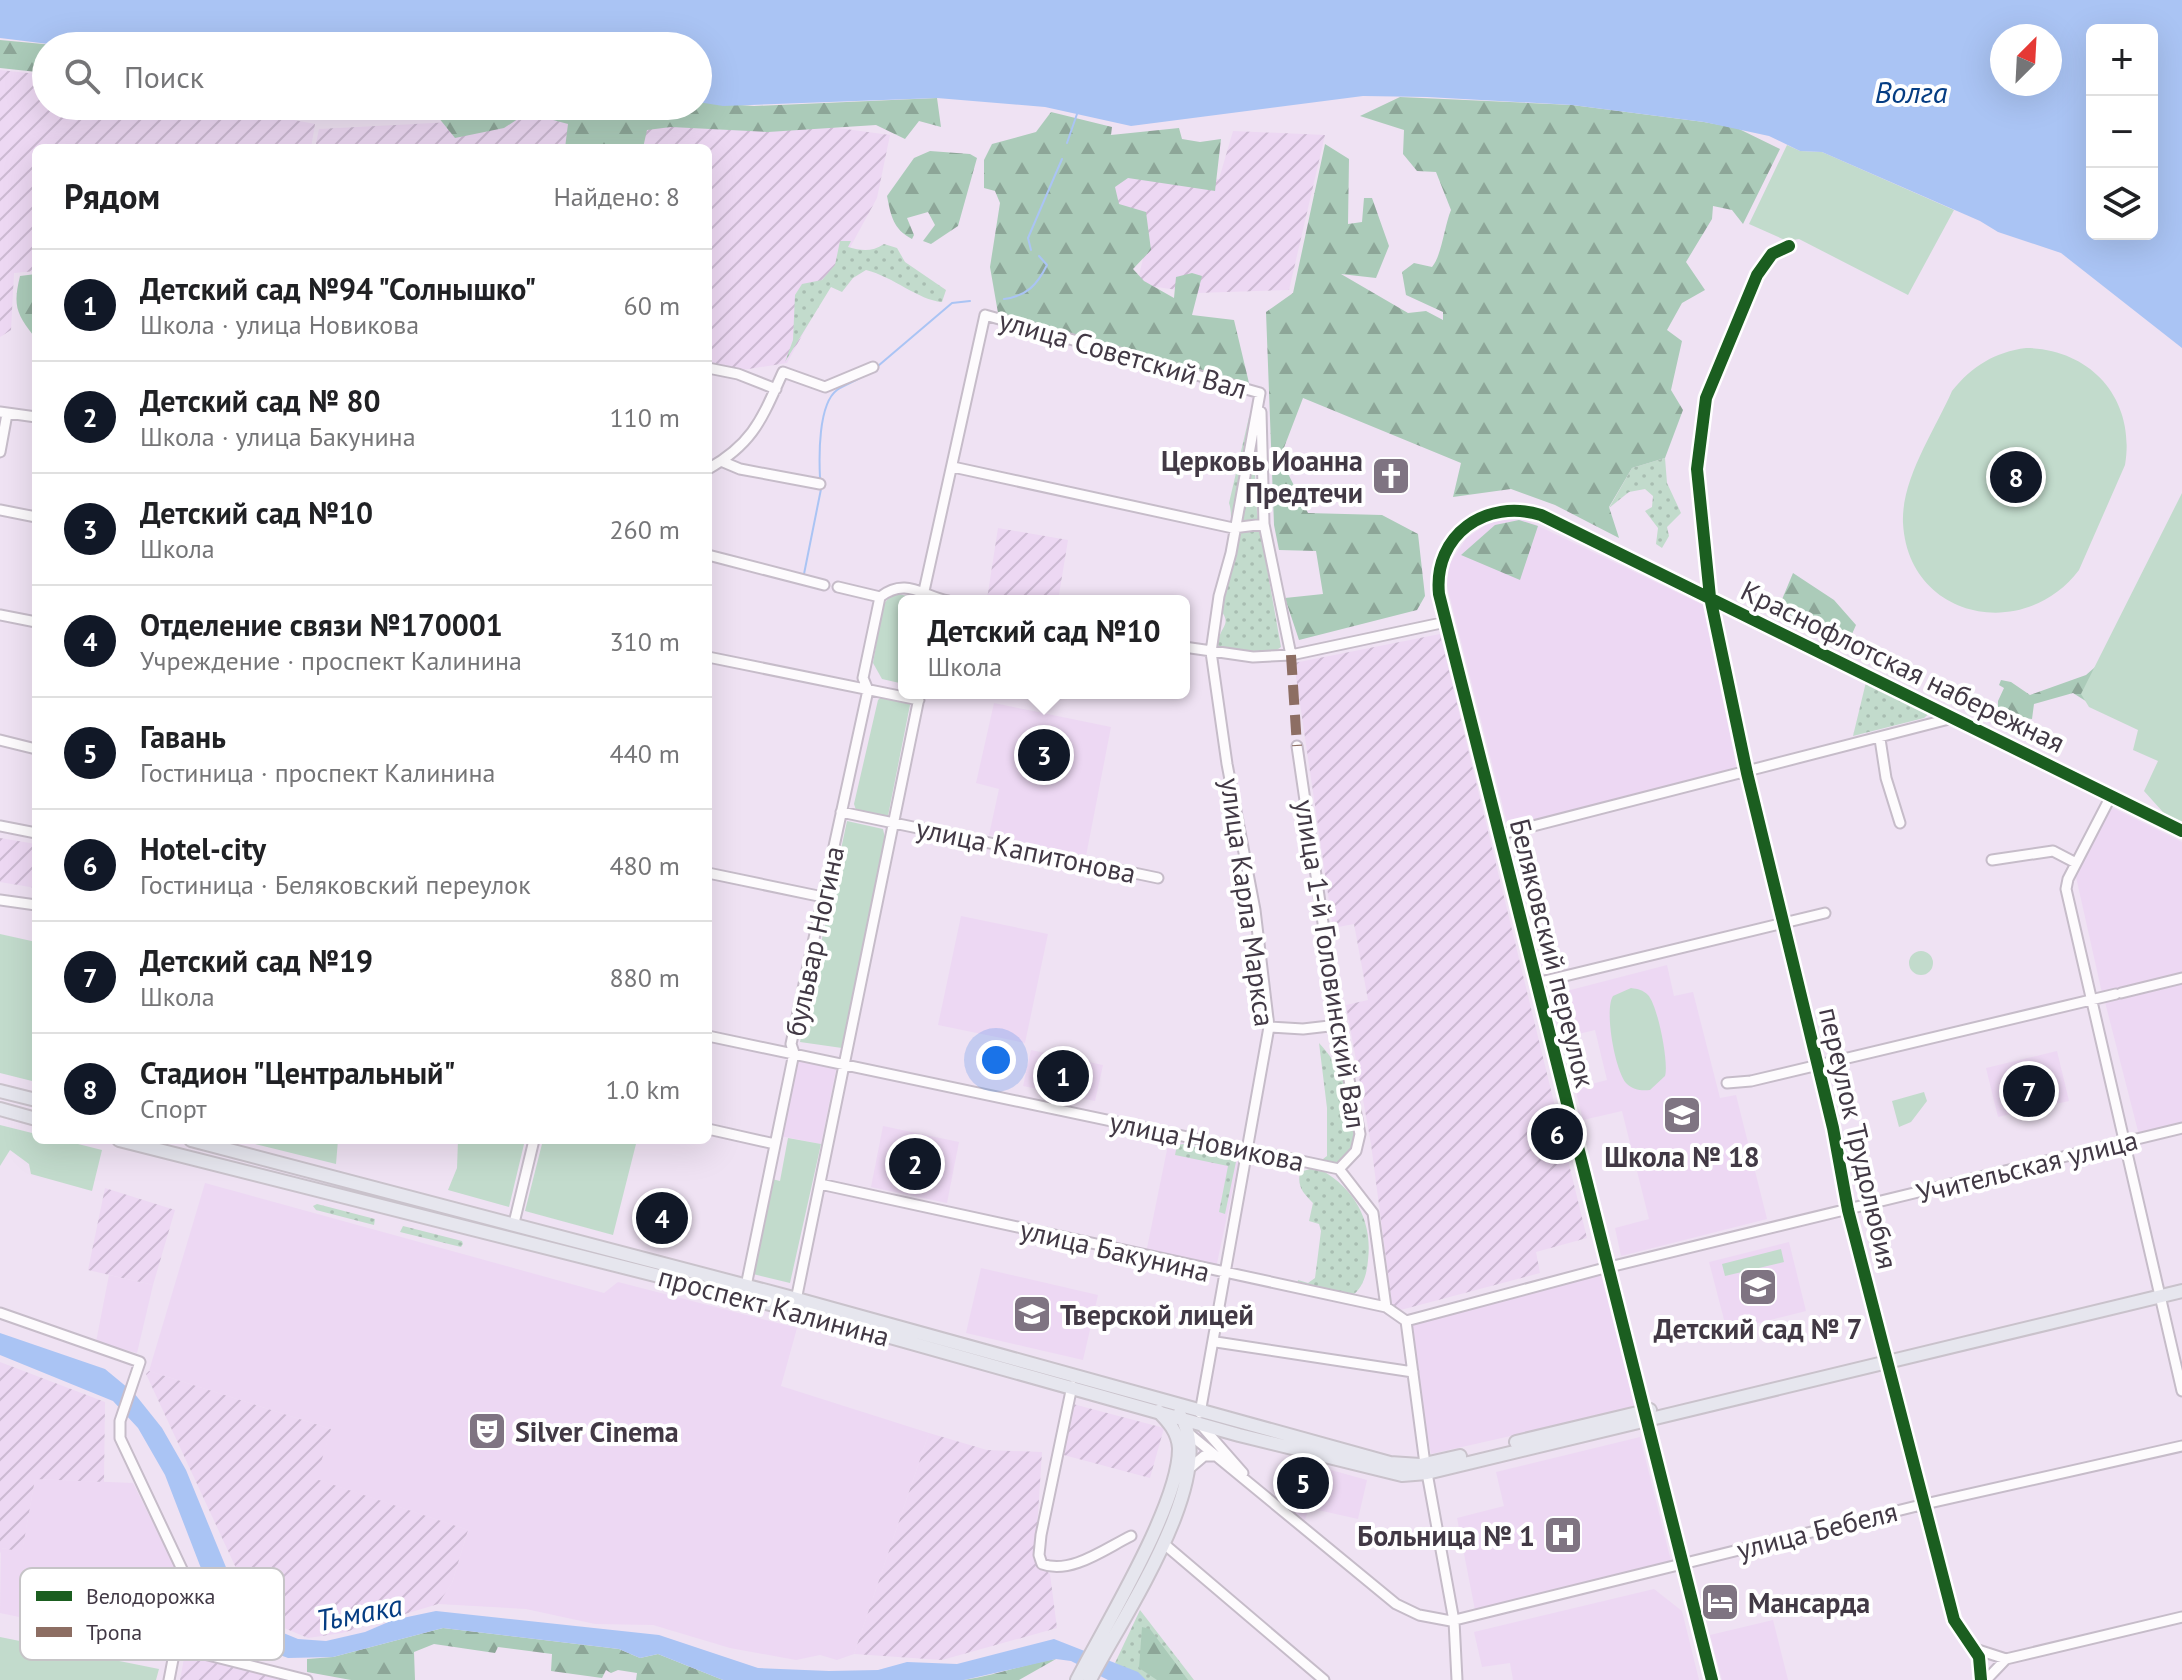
<!DOCTYPE html>
<html lang="ru">
<head>
<meta charset="utf-8">
<style>
  body { margin:0; font-family:"PT Sans",sans-serif; background:#f6f6f6; color:#202124 }
  .controls { position:absolute; right:24px; top:24px; display:grid; overflow:hidden; border-radius:12px; box-shadow:0 8px 32px #0002 }
  .controls button { width:72px; height:72px; display:grid; place-items:center; padding:0; border:0; border-bottom:2px solid #e0e0e0; background:#fff; color:#202124; font:40px sans-serif }
  .compass { position:absolute; left:1990px; top:24px; width:72px; height:72px; border-radius:50%; background:#fff; box-shadow:0 8px 32px #0002; rotate:24deg }
  .you { position:absolute; left:996px; top:1060px; width:28px; height:28px; margin:-20px; border:6px solid #fff; border-radius:50%; background:#1a73e8; box-shadow:0 0 0 12px #1a73e833 }
  .badge { display:grid; place-items:center; width:52px; height:52px; border-radius:50%; background:#111827; color:#fff; font-size:26px; font-weight:700 }
  .pin { position:absolute; translate:-50% -50%; border:4px solid #fff; box-shadow:0 2px 8px #0006 }
  .popup { position:absolute; left:898px; top:595px; width:292px; height:104px; box-sizing:border-box; display:grid; place-content:center; border-radius:12px; background:#fff; filter:drop-shadow(0 2px 6px #0005); font-size:26px; white-space:nowrap; color:#757577 }
  .popup b { font-size:30px; color:#202124 }
  .popup::after { content:''; position:absolute; left:50%; top:100%; margin-left:-16px; border:16px solid transparent; border-top-color:#fff }
  .list { margin:0; padding:0; list-style:none }
  h2 { display:flex; justify-content:space-between; align-items:center; height:104px; margin:0; padding:0 32px; font-size:34px }
  h2 small { font-size:26px; font-weight:400; color:#757577 }
  .list li { display:grid; grid-template-columns:52px 1fr auto; gap:24px; align-items:center; box-sizing:border-box; height:112px; padding:0 32px; border-top:2px solid #e0e0e0 }
  .list b { display:block; font-size:30px; white-space:nowrap }
  .list p { margin:0; font-size:26px; white-space:nowrap; color:#757577 }
  .list em { font-size:26px; font-style:normal; color:#757577 }
  .icon { flex:none; width:44px; height:44px; fill:none; stroke:currentColor; stroke-width:2; stroke-linecap:round; stroke-linejoin:round }
  .map { position:relative; flex:none; width:2182px; height:1680px; overflow:hidden }
  .search { position:absolute; background:#fff; box-shadow:0 8px 32px #0002; left:32px; top:32px; width:680px; height:88px; display:flex; align-items:center; gap:20px; box-sizing:border-box; padding:0 28px; border-radius:44px; color:#757577; font-size:30px }
  .panel { position:absolute; background:#fff; box-shadow:0 8px 32px #0002; left:32px; top:144px; width:680px; height:1000px; border-radius:12px }
  .map>svg:first-child { display:block }
  .built { fill:#edd8f3 }
  .industrial { fill:url(#industrial-furrows) }
  .grass { fill:url(#grass-dots) }
  .forest { fill:url(#forest-firs) }
  .park { fill:#c2dbcc }
  .water { fill:#aac4f4; fill-rule:evenodd }
  .lines { fill:none; stroke-linecap:round; stroke-linejoin:round }
  .stream { stroke:#aac4f4; stroke-width:2 }
  .minor-casing { stroke:#c6bcc9; stroke-width:13 }
  .major-casing { stroke:#c9c2cb; stroke-width:16 }
  .minor { stroke:#fdfbfd; stroke-width:9 }
  .major { stroke:#e6e6ee; stroke-width:12 }
  .quiet { stroke:#8d6e63; stroke-width:10; stroke-dasharray:20 10; stroke-linecap:butt }
  .cycleway-casing { stroke:#fff; stroke-width:17 }
  .cycleway { stroke:#1b5e20; stroke-width:12 }
  .labels { text-anchor:middle; dominant-baseline:central; stroke-width:8; stroke-linejoin:round; paint-order:stroke }
  .street-label { font-size:28px; fill:#423945; stroke:#fff }
  .poi-label { font-size:28px; font-weight:bold; fill:#423945; stroke:#fff; text-anchor:start }
  .water-label { font-size:30px; font-style:italic; fill:#053d83; stroke:#fff }
  .key { fill:#fff; stroke:#c6c4c7; stroke-width:2 }
  .key-label { font-size:22px; fill:#423945 }
</style>
</head>
<body>
<div class="map">
<svg width="2182" height="1680" viewBox="0 0 2182 1680">
  <defs>
    <pattern id="industrial-furrows" width="10" height="10" patternUnits="userSpaceOnUse" patternTransform="scale(2)"><rect width="10" height="10" fill="#edd8f3"/><path d="M-1 1l2-2M0 10L10 0M9 11l2-2" fill="none" stroke="#ccbad2"/></pattern>
    <pattern id="grass-dots" width="8" height="8" patternUnits="userSpaceOnUse" patternTransform="scale(2)"><rect width="8" height="8" fill="#c2dbcc"/><path d="M2 2h.1M6 6h.1" fill="none" stroke="#a8bdb1" stroke-width="1.8" stroke-linecap="round"/></pattern>
    <pattern id="forest-firs" width="22" height="20" patternUnits="userSpaceOnUse" patternTransform="scale(2)"><rect width="22" height="20" fill="#abcbb9"/><path d="M5 1l3.5 6h-7zM16 11l3.5 6h-7z" fill="#8da698"/></pattern>
  </defs>
  <rect width="100%" height="100%" fill="#efe2f3"/>
  <path class="built" d="M1520,517L1703,605L1737,769L1508,827L1446,582L1450,563L1466,539L1488,523Z
    M994,703L1111,727L1086,856L989,835L999,789L976,783Z
    M2111,807L2182,842V974L2102,993L2076,877Z
    M961,916L1048,934L1025,1043L938,1025Z
    M1667,965L1674,996L1693,992L1720,1098L1736,1095L1767,1219L1621,1256L1615,1228L1649,1219L1622,1111L1583,1120L1575,1088L1607,1080L1595,1030L1562,1038L1551,995Z
    M2182,982V1124L2139,1135L2105,1002Z
    M1031,1050L1103,1065L1095,1101L1023,1086Z
    M2057,1051L2069,1101L1998,1117L1986,1068Z
    M798,1056L837,1065L821,1144L780,1136Z
    M883,1126L959,1142L947,1203L871,1187Z
    M1169,1140L1240,1155L1216,1268L1146,1253Z
    M205,1183L604,1293L618,1282L797,1328L781,1386L929,1433L854,1654L837,1660L820,1655L796,1660L730,1648L653,1625L595,1624L526,1609L438,1604L452,1583L468,1530L315,1479L331,1429L149,1371Z
    M1789,1242L1806,1311L1727,1331L1709,1262Z
    M1608,1267L1643,1406L1431,1454L1406,1321Z
    M981,1268L1098,1295L1083,1360L966,1333Z
    M109,1275L153,1285L137,1353L96,1342Z
    M1640,1437L1671,1561L1475,1610L1457,1518L1504,1506L1496,1472Z
    M1295,1460L1367,1480L1358,1519L1309,1508L1305,1520L1287,1508Z
    M35,1479L133,1483L177,1571L180,1587L167,1648L0,1613L1,1548L22,1551Z
    M1654,1589L1682,1611L1699,1680H1513L1510,1663L1482,1667L1474,1632Z
    M1773,1620L1788,1680H1722L1710,1635Z"/>
  <path class="industrial" d="M0,70L46,75V106H135L183,115L185,106H219L315,124L311,148H36V271L14,273L11,330L0,337Z
    M551,117L816,125L890,135L877,198L787,363L742,370L708,362V148H315L319,129Z
    M1233,131L1325,135L1289,290L1197,293L1137,284L1145,250L1088,166L1219,179Z
    M998,528L1068,540L1058,601L987,599Z
    M1440,634L1587,1238L1536,1252L1540,1273L1393,1312L1371,1144L1346,1005L1368,1000L1354,924L1333,928L1294,663Z
    M0,838L36,844V888L0,882Z
    M105,1188L175,1210L153,1285L88,1270Z
    M0,1362L105,1402L104,1482L35,1479L22,1552L2,1548L0,1554Z
    M149,1371L331,1429L316,1479L468,1530L452,1583L438,1604L342,1633L308,1638L277,1625L249,1596L146,1374Z
    M1073,1404L1164,1428L1150,1478L1060,1454Z
    M929,1433L987,1450L1042,1452L1035,1560L1050,1574L1057,1628L942,1660L854,1654Z
    M185,1653L213,1659L283,1680H180Z"/>
  <path class="grass" d="M840,241H851L848,247C862,251 872,252 884,244L897,248L905,262L946,290L942,302C918,300 894,277 866,270L853,278L842,292L831,287L785,362L793,340L795,295L802,284L822,280L835,265Z
    M1252,415L1257,512L1281,647C1265,660 1237,650 1217,647C1220,621 1237,627 1213,601C1219,576 1237,526 1229,503L1249,417Z
    M1665,458L1667,483L1681,513L1667,527L1669,536L1662,548L1656,544L1658,528L1645,511L1652,507L1653,496L1645,489L1629,492L1609,508L1632,468Z
    M1866,682L1930,713L1924,718L1853,736Z
    M1319,1043C1347,1074 1365,1113 1349,1154L1334,1166L1326,1164L1323,1159L1327,1156V1108Z
    M1183,1144L1237,1157L1225,1214L1219,1212L1228,1166L1175,1155L1177,1145Z
    M1316,1167C1353,1186 1373,1219 1368,1260C1367,1272 1364,1286 1354,1294L1297,1285L1298,1280L1308,1283L1315,1278L1321,1231L1319,1224L1309,1221L1313,1203C1303,1193 1297,1187 1300,1172Z
    M317,1204L375,1219L374,1225L316,1210L313,1206Z
    M403,1226L462,1241L463,1244L461,1247L400,1232Z
    M1140,1610L1194,1680H1146L1115,1663Z"/>
  <path class="forest" d="M0,40L65,46H46V73L0,68Z
    M1400,97L1572,105L1704,122L1737,128L1780,149L1743,224L1732,210L1713,206L1712,219L1686,262L1705,290L1682,303L1667,330L1682,341L1671,390L1683,410L1665,458L1632,468L1609,507L1619,538L1555,505L1511,489L1453,497L1461,463L1303,398L1280,458L1308,513L1382,515L1418,534L1425,596L1417,610L1299,640L1285,598L1323,594L1316,551L1279,550L1274,525L1266,312L1293,293L1325,144L1349,159L1348,224L1362,222L1364,198H1372L1389,246L1376,278L1341,274L1408,313L1426,311L1443,320V312L1406,295L1402,272L1414,263L1432,267C1442,255 1444,227 1451,210L1436,172L1417,171L1403,154L1404,130L1360,116Z
    M937,98L941,127L919,121L905,139L876,125L768,132L671,127L647,130L643,148H565L568,124L527,113L504,128L455,138L438,117L398,106H698V102L754,106Z
    M1051,112L1112,127L1111,135L1179,128L1182,139L1200,142L1221,139L1215,191L1128,178L1115,187L1119,204L1146,212L1151,250L1133,269L1144,281L1174,298L1176,277L1192,273L1202,276L1192,315L1234,320L1249,383L1006,319L998,313L990,267L1000,203L995,191L984,188V160L992,144L1036,132Z
    M930,151L970,154L977,158L958,226L931,244L923,241L935,225L928,212L907,218L914,235L912,239C893,229 891,216 887,196L914,158Z
    M36,274V334L33,335C16,313 13,305 20,276Z
    M1519,520L1538,526L1520,580L1461,555L1495,525Z
    M1793,573L1834,600L1856,625L1848,643L1778,609Z
    M2102,661L2092,705L2073,693L2034,704L2032,719L1998,715V701L2004,688L1999,685L2001,680L2011,682L2030,695L2086,675Z
    M1142,1627L1150,1629L1188,1680H1157L1139,1668Z
    M443,1628L619,1649L640,1658L658,1654L723,1680H636L637,1673L618,1670L611,1673L606,1670L602,1678L551,1671L552,1654L498,1647L495,1653L434,1644L414,1652L415,1680H351L307,1672V1659L333,1657Z
    M1056,1659L1019,1680H964C996,1675 1025,1664 1056,1659Z"/>
  <path class="park" d="M1787,145L1800,151L1822,152L1954,210L1908,295L1799,239L1787,241L1749,224Z
    M2026,348C2092,349 2136,400 2125,465L2079,570C2024,643 1908,619 1903,523C1901,479 1935,430 1952,391C1972,366 1995,352 2026,348Z
    M2182,493V827L2171,821L2144,791L2158,761L2133,750L2138,730L2089,707L2081,694Z
    M899,594L926,601H904V684L882,679L873,663L883,605L891,595Z
    M885,693L909,699L910,705L888,816L856,810L854,804L878,700Z
    M847,821L883,829L885,838L842,1048L800,1042Z
    M0,934L36,942V1082L0,1073Z
    M1909 963a12 12 0 1 1 24 0a12 12 0 1 1-24 0Z
    M1631,988C1638,989 1643,990 1648,995C1658,1006 1669,1063 1665,1076L1650,1090C1641,1091 1633,1090 1626,1083C1615,1070 1604,1010 1613,996Z
    M1924,1092L1927,1101L1911,1122L1899,1127L1892,1101Z
    M0,1125L36,1134V1140H62L102,1150L92,1191L31,1174L29,1164L10,1150L0,1166Z
    M788,1138L821,1144L790,1283L753,1274L772,1179L780,1181Z
    M239,1140H338L336,1164Z
    M458,1140H525L509,1207L448,1190L457,1168Z
    M543,1140H637L613,1235L525,1211Z
    M1781,1249L1784,1262L1725,1276L1722,1264Z
    M0,1637L159,1669L156,1680H0Z"/>
  <path class="water" d="M0,0H2182V348L2061,253L1998,232L1980,221L1822,152L1800,151L1769,136L1704,122L1572,105L1427,97L1363,96L1131,126L1045,107L937,98L723,106L698,102V46H65L0,38ZM2092,30H2152V234H2092ZM2002,36H2050V84H2002Z
    M0,1333L105,1369L134,1393L162,1428L186,1470L230,1577L249,1607L264,1625L298,1639L326,1641L365,1632L393,1620L436,1611L659,1635L758,1668L829,1671L878,1670L907,1662L957,1664L1054,1639L1138,1672L1146,1680H1108L1071,1661L1056,1659L964,1680H723L658,1654L640,1658L619,1649L443,1628L333,1657L288,1658L269,1651L225,1618L204,1576L165,1475L138,1428L113,1401L0,1355Z"/>
  <g class="lines">
    <path class="stream" d="M1067,143L1077,114
      M1031,250L1028,238L1062,159
      M1004,299C1027,296 1037,285 1047,265L1039,256
      M878,366L952,303L970,301
      M820,478C819,457 818,404 837,390C846,384 857,381 866,374
      M804,574L821,489"/>
    <g class="minor-casing">
      <path id="minor" d="M1789,246L1772,254L1757,275L1706,398L1697,469L1710,597L1747,773L1833,1128L1848,1210L1954,1620L1979,1657L1981,1680
        M708,368L738,374L776,389
        M0,412L36,417
        M1261,412L1264,524L1291,655
        M0,452L7,414
        M721,461L740,469L820,484
        M953,467L1233,528L1264,524
        M708,469C754,443 762,418 783,372L825,387L873,367
        M0,510L36,517
        M708,555L824,585
        M838,587L880,597C906,577 922,596 948,601
        M924,591L985,315L1260,393
        M0,615L36,622
        M1184,647L1253,657L1291,655L1446,622
        M708,657L919,700
        M1880,739L1886,778L1900,823
        M0,740L36,749
        M1297,746L1338,1025L1360,1134L1356,1151L1339,1169L1373,1213L1386,1307
        M2111,796L2068,879L2066,889L2182,1391
        M841,812L1158,878
        M0,826L36,833
        M1498,835L1953,718
        M1992,860L2053,851L2076,863
        M708,873L823,897
        M0,900L36,905
        M1536,983L1825,913
        M2121,993L2182,978
        M1269,1027L1303,1029L1338,1025
        M708,1036L1339,1169
        M1727,1083L1751,1081L2116,994
        M708,1129L775,1144
        M820,1184L1386,1307L1406,1321
        M514,1223L534,1140
        M746,1286L794,1053L791,1044L868,690L863,678L880,597
        M795,1305L920,693
        M0,1313L140,1362L120,1421V1438L188,1582L169,1680
        M1406,1321L1601,1269L2182,1128
        M1406,1321L1425,1464
        M1216,1342L1413,1372
        M1072,1386L1041,1535L1039,1555L1042,1564C1071,1575 1106,1548 1131,1536
        M1200,1413L1269,1027L1255,910L1227,764L1211,652L1219,596L1231,553L1260,393
        M1200,1424L1243,1473
        M1187,1432L1396,1604L1419,1615L1451,1621L1925,1504L2182,1446
        M1191,1467L1204,1456H1215
        M1427,1473L1454,1621L1457,1680
        M1163,1543L1324,1680
        M176,1647L307,1680
        M1975,1649L2006,1659
        M1712,1680L1439,594C1433,535 1486,498 1541,515L2182,831
        M1986,1680L2006,1659L2182,1617"/>
    </g>
    <g class="major-casing">
      <path id="major" d="M0,1091L36,1100
        M0,1109L36,1119
        M119,1140L794,1310L1239,1435L1402,1475L1427,1473L2182,1291
        M191,1140L797,1299L1390,1463L1420,1465L1460,1456
        M1516,1442L1650,1410
        M1077,1680C1104,1627 1180,1504 1179,1448C1178,1432 1168,1421 1158,1411
        M1090,1680C1119,1622 1223,1473 1179,1414"/>
    </g>
    <use href="#minor" class="minor"/>
    <use href="#major" class="major"/>
    <path class="quiet" d="M1291,655L1297,746"/>
    <g class="cycleway-casing">
      <path id="cycleway" d="M1789,246L1772,254L1757,275L1706,398L1697,469L1710,597L1747,773L1833,1128L1848,1210L1954,1620L1979,1657L1981,1680
        M1712,1680L1439,594C1433,535 1486,498 1541,515L2182,831"/>
    </g>
    <use href="#cycleway" class="cycleway"/>
  </g>
  <defs>
    <g id="church-square" transform="scale(2)"><rect x="-9" y="-9" width="18" height="18" rx="4" fill="#7f7482" stroke="#fff"/><path d="M-1.2-6h2.4v3.5h3.3v2.4h-3.3V6h-2.4V-.1h-3.3v-2.4h3.3Z" fill="#fff"/></g>
    <g id="school-square" transform="scale(2)"><rect x="-9" y="-9" width="18" height="18" rx="4" fill="#7f7482" stroke="#fff"/><path d="M0-5L7-2L0 1L-7-2ZM-4 1L0 2.5L4 1V4Q0 6-4 4Z" fill="#fff"/></g>
    <g id="theatre-square" transform="scale(2)"><rect x="-9" y="-9" width="18" height="18" rx="4" fill="#7f7482" stroke="#fff"/><path d="M-5-5.5Q0-4 5-5.5V0Q5 5 0 6Q-5 5-5 0ZM-3.3-2.5H-1v1.5H-3.3ZM1-2.5H3.3v1.5H1ZM-2.8 1Q0 5.5 2.8 1Z" fill="#fff"/></g>
    <g id="hospital-square" transform="scale(2)"><rect x="-9" y="-9" width="18" height="18" rx="4" fill="#7f7482" stroke="#fff"/><path d="M-5-5h3v3.5h4V-5h3V5h-3V1.5h-4V5h-3Z" fill="#fff"/></g>
    <g id="hotel-square" transform="scale(2)"><rect x="-9" y="-9" width="18" height="18" rx="4" fill="#7f7482" stroke="#fff"/><path d="M-6-4.5h1.5V1H6V5H4.5V3h-9V5H-6ZM-4 0a1.8 1.8 0 1 1 3.6 0ZM.5 0V-2.5h3Q6-2.5 6 0Z" fill="#fff"/></g>
  </defs>
  <g fill-rule="evenodd">
    <use href="#church-square" x="1391" y="476"/>
    <use href="#school-square" x="1682" y="1115"/>
    <use href="#school-square" x="1758" y="1287"/>
    <use href="#school-square" x="1032" y="1314"/>
    <use href="#theatre-square" x="487" y="1431"/>
    <use href="#hospital-square" x="1563" y="1535"/>
    <use href="#hotel-square" x="1720" y="1602"/>
  </g>
  <g class="labels">
    <g class="street-label">
      <text transform="translate(1123 354) rotate(16)">улица Советский Вал</text>
      <text transform="translate(1903 666) rotate(26)">Краснофлотская набережная</text>
      <text transform="translate(1026 850) rotate(12)">улица Капитонова</text>
      <text transform="translate(1248 902) rotate(82)">улица Карла Маркса</text>
      <text transform="translate(814 941) rotate(-78)">бульвар Ногина</text>
      <text transform="translate(1553 953) rotate(76)">Беляковский переулок</text>
      <text transform="translate(1331 964) rotate(81)">улица 1-й Головинский Вал</text>
      <text transform="translate(1859 1138) rotate(77)">переулок Трудолюбия</text>
      <text transform="translate(1207 1141) rotate(12)">улица Новикова</text>
      <text transform="translate(2027 1166) rotate(-14)">Учительская улица</text>
      <text transform="translate(1115 1250) rotate(13)">улица Бакунина</text>
      <text transform="translate(774 1306) rotate(15)">проспект Калинина</text>
      <text transform="translate(1817 1530) rotate(-14)">улица Бебеля</text>
    </g>
    <g class="poi-label">
      <text x="1363" y="460" text-anchor="end">Церковь Иоанна<tspan x="1363" dy="32">Предтечи</tspan></text>
      <text x="1682" y="1156" text-anchor="middle">Школа № 18</text>
      <text x="1060" y="1314">Тверской лицей</text>
      <text x="1758" y="1328" text-anchor="middle">Детский сад № 7</text>
      <text x="515" y="1431">Silver Cinema</text>
      <text x="1535" y="1535" text-anchor="end">Больница № 1</text>
      <text x="1748" y="1602">Мансарда</text>
    </g>
    <g class="water-label">
      <text x="1911" y="91">Волга</text>
      <text transform="translate(359 1612) rotate(-11)">Тьмака</text>
    </g>
  </g>
  <rect x="20" y="1568" width="264" height="92" rx="12" class="key"/>
  <rect x="36" y="1591" width="36" height="10" fill="#1b5e20"/>
  <rect x="36" y="1627" width="36" height="10" fill="#8d6e63"/>
  <g class="key-label">
    <text x="86" y="1604">Велодорожка</text>
    <text x="86" y="1640">Тропа</text>
  </g>
</svg>
<div class="controls">
<button>+</button>
<button>−</button>
<button><svg class="icon" aria-label="layers" viewBox="0 0 24 24"><path d="M12 4l9 5-9 5-9-5zM3 14l9 5 9-5"/></svg></button>
</div>
<svg class="compass" viewBox="-18 -18 36 36"><path d="M0-13l5 13h-10z" fill="#e53935"/><path d="M0 13l5-13h-10z" fill="#757577"/></svg>
<div class="you"></div>
<div class="pin badge" style="left:1063px;top:1076px">1</div>
<div class="pin badge" style="left:915px;top:1164px">2</div>
<div class="pin badge" style="left:1044px;top:755px">3</div>
<div class="popup"><b>Детский сад №10</b>Школа</div>
<div class="pin badge" style="left:662px;top:1218px">4</div>
<div class="pin badge" style="left:1303px;top:1483px">5</div>
<div class="pin badge" style="left:1557px;top:1134px">6</div>
<div class="pin badge" style="left:2029px;top:1091px">7</div>
<div class="pin badge" style="left:2016px;top:477px">8</div>
<div class="search"><svg class="icon" aria-label="search" viewBox="0 0 24 24"><circle cx="10" cy="10" r="6"/><path d="M15 15l6 6"/></svg>Поиск</div>
<section class="panel">
<h2>Рядом<small>Найдено: 8</small></h2>
<ul class="list">
<li><span class="badge">1</span><div><b>Детский сад №94 &quot;Солнышко&quot;</b><p>Школа · улица Новикова</p></div><em>60 m</em></li>
<li><span class="badge">2</span><div><b>Детский сад № 80</b><p>Школа · улица Бакунина</p></div><em>110 m</em></li>
<li><span class="badge">3</span><div><b>Детский сад №10</b><p>Школа</p></div><em>260 m</em></li>
<li><span class="badge">4</span><div><b>Отделение связи №170001</b><p>Учреждение · проспект Калинина</p></div><em>310 m</em></li>
<li><span class="badge">5</span><div><b>Гавань</b><p>Гостиница · проспект Калинина</p></div><em>440 m</em></li>
<li><span class="badge">6</span><div><b>Hotel-city</b><p>Гостиница · Беляковский переулок</p></div><em>480 m</em></li>
<li><span class="badge">7</span><div><b>Детский сад №19</b><p>Школа</p></div><em>880 m</em></li>
<li><span class="badge">8</span><div><b>Стадион &quot;Центральный&quot;</b><p>Спорт</p></div><em>1.0 km</em></li>
</ul>
</section>
</div>
</body>
</html>
